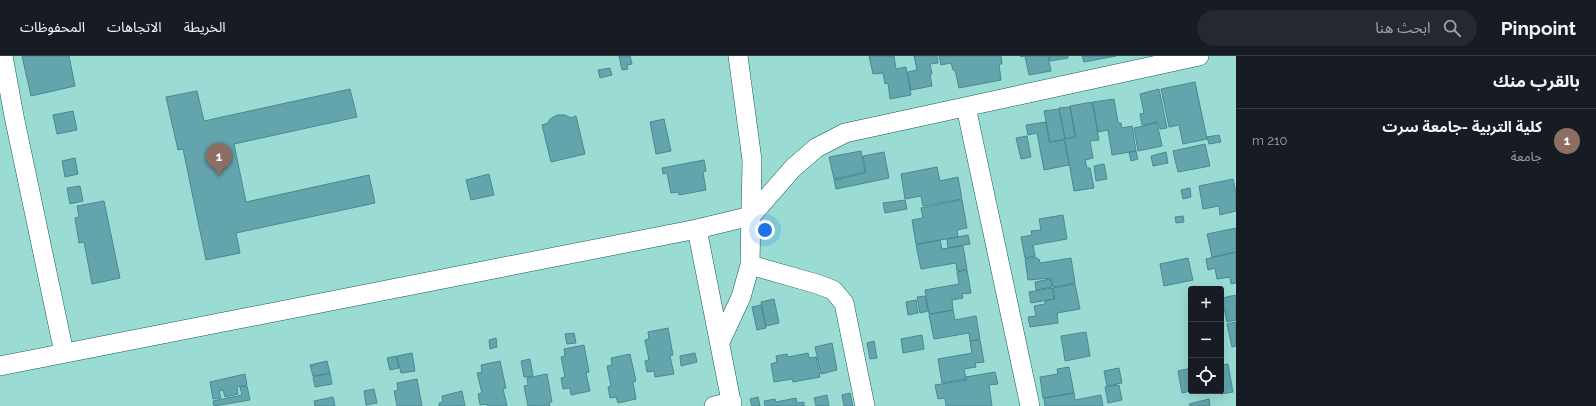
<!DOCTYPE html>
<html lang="ar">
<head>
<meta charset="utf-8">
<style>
  body { margin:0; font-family:Raleway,"Noto Sans Arabic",sans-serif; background:#242831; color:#f1f3f6; direction:rtl }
  .controls { position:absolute; right:12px; bottom:12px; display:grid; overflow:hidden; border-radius:4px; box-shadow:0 4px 16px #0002 }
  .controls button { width:36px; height:36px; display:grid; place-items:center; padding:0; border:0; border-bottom:1px solid #363941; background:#171b24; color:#f1f3f6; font:20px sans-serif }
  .you { position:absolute; left:765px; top:174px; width:14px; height:14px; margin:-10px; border:3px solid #fff; border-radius:50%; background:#1a73e8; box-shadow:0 0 0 6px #1a73e833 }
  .badge { display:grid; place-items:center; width:26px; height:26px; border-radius:50%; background:#d93025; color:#fff; font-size:13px; font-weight:700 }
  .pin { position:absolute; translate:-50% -33px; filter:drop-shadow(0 1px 2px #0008) }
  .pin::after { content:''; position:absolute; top:21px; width:14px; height:12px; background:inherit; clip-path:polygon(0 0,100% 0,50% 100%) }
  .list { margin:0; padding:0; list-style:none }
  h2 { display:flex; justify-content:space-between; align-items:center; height:52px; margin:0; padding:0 16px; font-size:17px }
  h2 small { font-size:13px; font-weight:400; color:#9ea1a6 }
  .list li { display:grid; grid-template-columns:26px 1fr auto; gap:12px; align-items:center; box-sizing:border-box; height:64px; padding:0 16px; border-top:1px solid #363941 }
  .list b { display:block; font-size:15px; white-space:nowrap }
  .list p { margin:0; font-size:13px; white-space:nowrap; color:#9ea1a6 }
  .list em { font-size:13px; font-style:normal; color:#9ea1a6 }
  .icon { flex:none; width:22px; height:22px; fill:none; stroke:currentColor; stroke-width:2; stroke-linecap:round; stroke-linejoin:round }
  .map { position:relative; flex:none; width:1236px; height:350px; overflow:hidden; direction:ltr }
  header { display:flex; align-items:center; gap:24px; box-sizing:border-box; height:56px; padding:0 20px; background:#171b24; border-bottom:1px solid #363941 }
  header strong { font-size:19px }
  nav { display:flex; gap:22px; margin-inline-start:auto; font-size:14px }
  .search { width:280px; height:36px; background:#242831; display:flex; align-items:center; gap:10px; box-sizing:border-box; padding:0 14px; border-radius:22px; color:#9ea1a6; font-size:15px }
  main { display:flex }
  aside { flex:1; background:#171b24 }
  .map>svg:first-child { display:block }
  .building { fill:#63a4ad; stroke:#498992 }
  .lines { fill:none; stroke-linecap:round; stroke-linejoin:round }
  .street-casing { stroke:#135a55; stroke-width:20 }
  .street { stroke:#fff; stroke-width:19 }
</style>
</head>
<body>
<header>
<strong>Pinpoint</strong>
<div class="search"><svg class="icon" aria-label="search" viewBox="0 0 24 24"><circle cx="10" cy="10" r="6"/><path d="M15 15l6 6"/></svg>ابحث هنا</div>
<nav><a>الخريطة</a><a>الاتجاهات</a><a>المحفوظات</a></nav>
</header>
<main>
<aside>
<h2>بالقرب منك<small></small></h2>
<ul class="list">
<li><span class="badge" style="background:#8d6e63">1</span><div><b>كلية التربية -جامعة سرت</b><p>جامعة</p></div><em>210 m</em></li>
</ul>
</aside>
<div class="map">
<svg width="1236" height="350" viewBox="0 0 1236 350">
  <rect width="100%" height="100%" fill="#9adcd4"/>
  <path class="building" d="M22,0H69L75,30L31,40Z
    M619,0H630L632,8L627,9L628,13L622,14Z
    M869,0H894L896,13L906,11L911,39L890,43L888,27L885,28L883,17L873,18Z
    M914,0H937L938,7L930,8L932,18H930L932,30L911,34L908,16L917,14Z
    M939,0H1001L1002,8H999L1001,24L959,32L955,14H953L951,7L941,9Z
    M1021,0H1048L1051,15L1029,19L1025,0L1021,1Z
    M1049,0H1068V2L1050,5Z
    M1082,0H1116L1084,6Z
    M610,12L612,19L600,22L598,14Z
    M1195,26L1207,83L1183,88L1179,69L1169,71L1161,33Z
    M350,33L357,61L234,88L246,146L369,119L375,147L236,177L240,197L206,204L183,93L178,94L166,41L197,35L204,65Z
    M1159,33L1167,72L1160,73L1158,66L1142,69L1140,58L1144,57L1140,38Z
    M1114,43L1118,67H1121L1122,72L1132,70L1136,95L1112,99L1108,74L1098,76L1093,46Z
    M1092,46L1099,84L1090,85L1093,102L1085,104L1087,112H1090L1094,132L1074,135L1065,83L1076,81L1070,50Z
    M1070,51L1075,81L1065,83L1059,52Z
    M1059,53L1065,83L1050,86L1044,55Z
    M73,55L77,74L57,78L53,59Z
    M557,59H565L571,62L576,60L585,98L551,106L542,69L548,67L550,63Z
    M664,63L671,95L656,98L650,66Z
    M1046,66L1049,86L1064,84L1069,109L1044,114L1037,77L1028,79L1026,69Z
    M1157,67L1162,90L1138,95L1134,72Z
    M1219,79L1221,86L1209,88L1207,81Z
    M1027,80L1031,101L1021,103L1016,82Z
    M1205,88L1210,110L1178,116L1173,95Z
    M861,95L865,116L834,123L829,101Z
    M1136,95L1138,103L1131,105L1129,96Z
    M884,96L889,122L836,133L834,124L866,117L863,100Z
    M1166,96L1168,107L1153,110L1151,100Z
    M75,102L78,118L65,121L62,105Z
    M704,104L706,115L703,116L706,134L679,139L678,136L671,137L667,117L663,118L662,112Z
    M1104,108L1107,123L1096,125L1094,110Z
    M937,111L940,125L958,121L962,143L923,150L921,140L905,143L901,118Z
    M489,118L494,139L471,144L466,124Z
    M1233,123L1236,136V155L1220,159L1219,150L1203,153L1199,130Z
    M80,130L83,145L70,148L67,132Z
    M1190,132L1191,141L1183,143L1181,134Z
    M905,144L907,153L885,157L883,147Z
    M962,144L967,172L957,174L958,181L916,188L912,164L923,162L921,152Z
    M104,145L120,222L92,228L84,186L79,187L75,162L79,161L77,150Z
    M1063,159L1067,183L1033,189L1035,200L1025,202L1021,181L1032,179L1031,175L1041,174L1039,163Z
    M1183,160L1184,166L1176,167L1175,161Z
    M1236,172V196L1212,201L1207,178Z
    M968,179L970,188L948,192L947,183Z
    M940,184L942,193L963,190L967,213L957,215L956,207L921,213L916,189Z
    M1236,196V227L1231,228L1230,221L1217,223L1215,212L1208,214L1206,203Z
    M1036,201L1037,203H1039L1040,207L1071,202L1075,227L1053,231L1051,222L1028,224L1025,203Z
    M1188,202L1193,224L1164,230L1160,208Z
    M967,214L971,237L962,238L963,242L952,244L953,254L929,258L925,234L959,228L957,216Z
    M1050,223L1052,231L1036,234L1035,226Z
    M1075,228L1080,253L1057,257L1058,267L1030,271L1028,261L1036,260L1034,250L1045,248V245L1055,243L1053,232Z
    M1052,232L1054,243L1031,247L1029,236Z
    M1236,239V264L1227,266L1222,242Z
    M925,240L928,255L920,257L917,241Z
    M774,243L779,267L766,270L761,246Z
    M916,244L918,257L908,259L906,246Z
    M761,249L766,272L757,274L752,251Z
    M953,254L955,264L976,260L980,283L970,285L969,277L934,283L929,259Z
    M1236,266V290L1232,291L1227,268Z
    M668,272L673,299L670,300L674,318L655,321L654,315L647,316L645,305L649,304L645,284L649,283L648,276Z
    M1086,276L1090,300L1065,305L1061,280Z
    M574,277L576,287L567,288L565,278Z
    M922,279L924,293L903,297L901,283Z
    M496,282L497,291L490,293L489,284Z
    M980,284L984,306L975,307L976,311L964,313L966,323L942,327L938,303L972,297L970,285Z
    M874,285L877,302L870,303L867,287Z
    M832,287L837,314L821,318L815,291Z
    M584,289L589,316L586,317L590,335L571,339L570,332L563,333L561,322L565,321L561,301L565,300L564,293Z
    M412,297L415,315L401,317L397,300Z
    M695,297L697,306L681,310L680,300Z
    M808,297L809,302L816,301L820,321L793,326L792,323L774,326L771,308L777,306L776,300L787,298L788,301Z
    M630,298L636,325L633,326L636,343L618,347L616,341L610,342L608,331L611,330L607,310L612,309L611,302Z
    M396,300L399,312L390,314L387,302Z
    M530,303L533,320L524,321L521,305Z
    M327,305L330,317L313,320L310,309Z
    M500,305L506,332L503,333L507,350H487V348L480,349L478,338L482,337L477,317L482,316L481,309Z
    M1228,308L1233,336L1221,338V309Z
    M1069,311L1074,337L1043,342L1040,321L1058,318L1057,313Z
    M1119,312L1122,327L1107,330L1104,315Z
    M1191,312V335L1182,337L1178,315Z
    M995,316L998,328L989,329L992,350H946L945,342L938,343L935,329L967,324L966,321Z
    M330,317L332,328L315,331L313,321Z
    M245,318L247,329L237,331L238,338L225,341L223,334L219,335L221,342L213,343L210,326Z
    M547,318L552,346H549L550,350H528L524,330L528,329L527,322Z
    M417,323L422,350H397L394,335L398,334L397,327Z
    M1119,329L1122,344L1108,347L1105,331Z
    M247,330L250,344L214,350L213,345L242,339L240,331Z
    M374,333L377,347L366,349L364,335Z
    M462,335L465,350H439V347L443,346L442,340Z
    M850,337L853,350H844L842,339Z
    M1074,337L1075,344L1101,339L1103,350H1045L1044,342Z
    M827,339L829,350H816L814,342Z
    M333,341L335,350H315L314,345Z
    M758,341L760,350H752L750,343Z
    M796,342L797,347L804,346V350H765L764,345L775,343L776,346Z
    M1209,343L1210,350H1190L1189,348Z"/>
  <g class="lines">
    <g class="street-casing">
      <path id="street" d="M3,0L14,60L64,297
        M966,51L1030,350
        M697,173L732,350
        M750,209L817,228L833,234L844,247L865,350
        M720,286L741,241L750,209L752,104L738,0
        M0,310L697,173L751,160L793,112L816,92L845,77L1199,0
        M714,350L732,346"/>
    </g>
    <use href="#street" class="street"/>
  </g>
</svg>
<div class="controls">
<button>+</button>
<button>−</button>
<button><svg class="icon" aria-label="locate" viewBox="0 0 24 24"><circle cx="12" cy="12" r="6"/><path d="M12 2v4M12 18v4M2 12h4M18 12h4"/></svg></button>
</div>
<div class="you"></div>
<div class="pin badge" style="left:219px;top:120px;background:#8d6e63">1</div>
</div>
</main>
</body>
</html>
